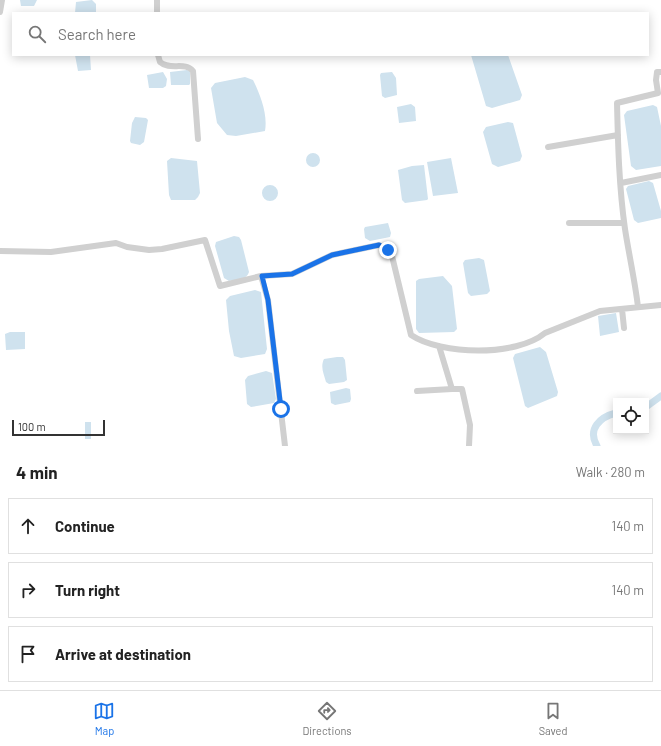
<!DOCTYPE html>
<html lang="en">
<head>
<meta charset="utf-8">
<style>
  body { margin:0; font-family:Barlow,sans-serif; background:#f6f6f6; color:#222 }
  .controls { position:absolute; right:12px; bottom:12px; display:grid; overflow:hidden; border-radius:0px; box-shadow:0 2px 10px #0003 }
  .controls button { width:36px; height:36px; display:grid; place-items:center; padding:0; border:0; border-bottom:1px solid #e0e0e0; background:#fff; color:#222; font:20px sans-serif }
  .scale { position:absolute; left:12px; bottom:10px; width:93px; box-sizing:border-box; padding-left:4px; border:2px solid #333; border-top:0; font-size:11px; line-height:14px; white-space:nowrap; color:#333; -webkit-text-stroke:3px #fff; paint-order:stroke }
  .stop { position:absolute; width:12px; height:12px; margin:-9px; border:3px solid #1a73e8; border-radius:50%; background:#fff }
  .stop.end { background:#1a73e8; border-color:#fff; box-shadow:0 1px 4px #0008 }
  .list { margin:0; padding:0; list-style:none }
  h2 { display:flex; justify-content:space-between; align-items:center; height:52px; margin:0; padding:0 16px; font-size:17px }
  h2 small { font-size:13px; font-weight:400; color:#767676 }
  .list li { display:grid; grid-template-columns:26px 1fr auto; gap:12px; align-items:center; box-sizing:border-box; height:56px; margin:0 8px 8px; padding:0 8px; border:1px solid #e0e0e0; border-radius:0px }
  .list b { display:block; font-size:15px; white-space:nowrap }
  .list em { font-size:13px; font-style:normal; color:#767676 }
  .icon { flex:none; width:22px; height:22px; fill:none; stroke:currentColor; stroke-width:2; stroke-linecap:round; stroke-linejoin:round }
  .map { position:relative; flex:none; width:661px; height:446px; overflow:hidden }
  .search { position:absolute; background:#fff; box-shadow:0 2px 10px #0003; left:12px; right:12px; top:12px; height:44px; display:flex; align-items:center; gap:10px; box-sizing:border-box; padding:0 14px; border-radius:0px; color:#767676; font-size:15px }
  .sheet { height:244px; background:#fff }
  nav { display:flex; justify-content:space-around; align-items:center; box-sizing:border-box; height:56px; border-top:1px solid #e0e0e0; background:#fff; font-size:11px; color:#767676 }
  nav a { display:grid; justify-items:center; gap:2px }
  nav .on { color:#1a73e8 }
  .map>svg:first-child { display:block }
  .water { fill:#cfe2ee }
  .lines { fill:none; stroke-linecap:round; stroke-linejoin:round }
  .canal { stroke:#cfe2ee; stroke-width:7 }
  .minor { stroke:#d0d0d0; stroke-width:6 }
  .route { stroke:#1a73e8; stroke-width:5 }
</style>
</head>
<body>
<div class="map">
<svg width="661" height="446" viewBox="0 0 661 446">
  <rect width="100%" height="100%" fill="#fff"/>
  <path class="water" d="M20,0H37L34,6H21Z
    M92,0L96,4V13H75L76,2Z
    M75,55H90L91,70L78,71Z
    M471,55H508L522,95L520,100L492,108L486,106Z
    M187,70L190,71V84L189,85H171L170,72Z
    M163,72L167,79L166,86L163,88H149L147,75Z
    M392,72L396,78L397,95L385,98L382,96L380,75L381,73Z
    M245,77L253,80C260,94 268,114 265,131L236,136L227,135L217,123L211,88L215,83Z
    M411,104L415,107L416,121L399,123L397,107Z
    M653,105L657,107L661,126V166L636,170L631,166L624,115L627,111Z
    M135,117L146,118L148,120L144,142L140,145L131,143L130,141L132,123Z
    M508,122L513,123L522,156L520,161L498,167L492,164L483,132L486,127Z
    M306 160a7 7 0 1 1 14 0a7 7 0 1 1-14 0Z
    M171,158L197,161L200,193L198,197L195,200H171L169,195L167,161Z
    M451,158L458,193L433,196L427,162Z
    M424,165L428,199L427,200L405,203L402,200L398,170L412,166Z
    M649,181L653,183L661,211V218L638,223L634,220L626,189L628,186Z
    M262 193a8 8 0 1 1 16 0a8 8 0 1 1-16 0Z
    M388,223L391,233L390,237L370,241L365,238L364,229L365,227Z
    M234,236L239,237L241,240L249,272C247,280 237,279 229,281L224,278L215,246L216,242Z
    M479,258L484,260L490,291L487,294L471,296L468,293L463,263L465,260Z
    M443,276L452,286L457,329L454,332L419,333L416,329V281L419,279Z
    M255,290L261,292L267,349L265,354L241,358L234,356L229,331L226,300L230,296Z
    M616,313L619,332L600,336L598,316Z
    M10,332H25V349L6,350L5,334Z
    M540,347L546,352L558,392L557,396L528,408L525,406L513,358L515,354Z
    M337,357H343L345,360L347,380L344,382L329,384L326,382C324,374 320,367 324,359Z
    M266,371L272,373L276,399L274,403L251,407L247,404L245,380L248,376Z
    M346,388L350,389L351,399L350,402L335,405L331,403L330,392Z
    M85,422H91V439H85Z"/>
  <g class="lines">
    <path class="canal" d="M646,407L661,396
      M597,446C587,429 600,417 616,413"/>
    <path class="minor" d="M157,0V13
      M0,12L2,0
      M158,55L160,62C170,71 185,61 193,71L198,139
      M548,147L618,135
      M621,183L661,175
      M569,223H624
      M0,251L51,252L116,243L127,247L149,250L162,249L205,240L220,286L261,276L268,300L285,446
      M261,276L292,274L332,255L379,245L388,250L392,256L411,335C441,355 516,357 545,333L600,311L661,305
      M638,307C635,281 629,255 625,229C619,187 618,145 617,103L658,93L656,80L657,72H661
      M622,309L624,328
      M439,346L452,389H462L470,425L469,446
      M417,391L452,389"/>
  </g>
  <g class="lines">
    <path class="route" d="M281,409L268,300L262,276L292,274L332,255L379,245L388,250"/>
  </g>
</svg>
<div class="controls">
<button><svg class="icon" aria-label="locate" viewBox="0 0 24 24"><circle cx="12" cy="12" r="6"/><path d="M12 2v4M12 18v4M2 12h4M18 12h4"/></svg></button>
</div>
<div class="scale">100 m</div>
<div class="stop" style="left:281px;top:409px"></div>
<div class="stop end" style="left:388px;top:250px"></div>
<div class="search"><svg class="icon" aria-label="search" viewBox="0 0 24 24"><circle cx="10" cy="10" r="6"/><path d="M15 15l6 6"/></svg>Search here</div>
</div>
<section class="sheet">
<h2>4 min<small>Walk · 280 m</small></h2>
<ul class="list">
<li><svg class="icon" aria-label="ahead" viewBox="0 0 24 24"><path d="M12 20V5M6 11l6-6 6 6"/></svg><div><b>Continue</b></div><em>140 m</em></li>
<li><svg class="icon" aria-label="right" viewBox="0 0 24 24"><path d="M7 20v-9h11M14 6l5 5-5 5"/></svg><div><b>Turn right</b></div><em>140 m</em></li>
<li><svg class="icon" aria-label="arrive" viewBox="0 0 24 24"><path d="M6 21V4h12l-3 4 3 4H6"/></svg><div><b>Arrive at destination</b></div></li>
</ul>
</section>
<nav>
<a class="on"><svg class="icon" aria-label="map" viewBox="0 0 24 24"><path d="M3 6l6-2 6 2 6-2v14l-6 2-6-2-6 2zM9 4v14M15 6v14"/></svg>Map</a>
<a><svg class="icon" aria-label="directions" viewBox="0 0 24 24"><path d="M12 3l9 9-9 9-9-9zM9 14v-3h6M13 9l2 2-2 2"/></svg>Directions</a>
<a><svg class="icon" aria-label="saved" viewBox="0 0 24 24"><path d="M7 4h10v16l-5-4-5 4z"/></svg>Saved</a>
</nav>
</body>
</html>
